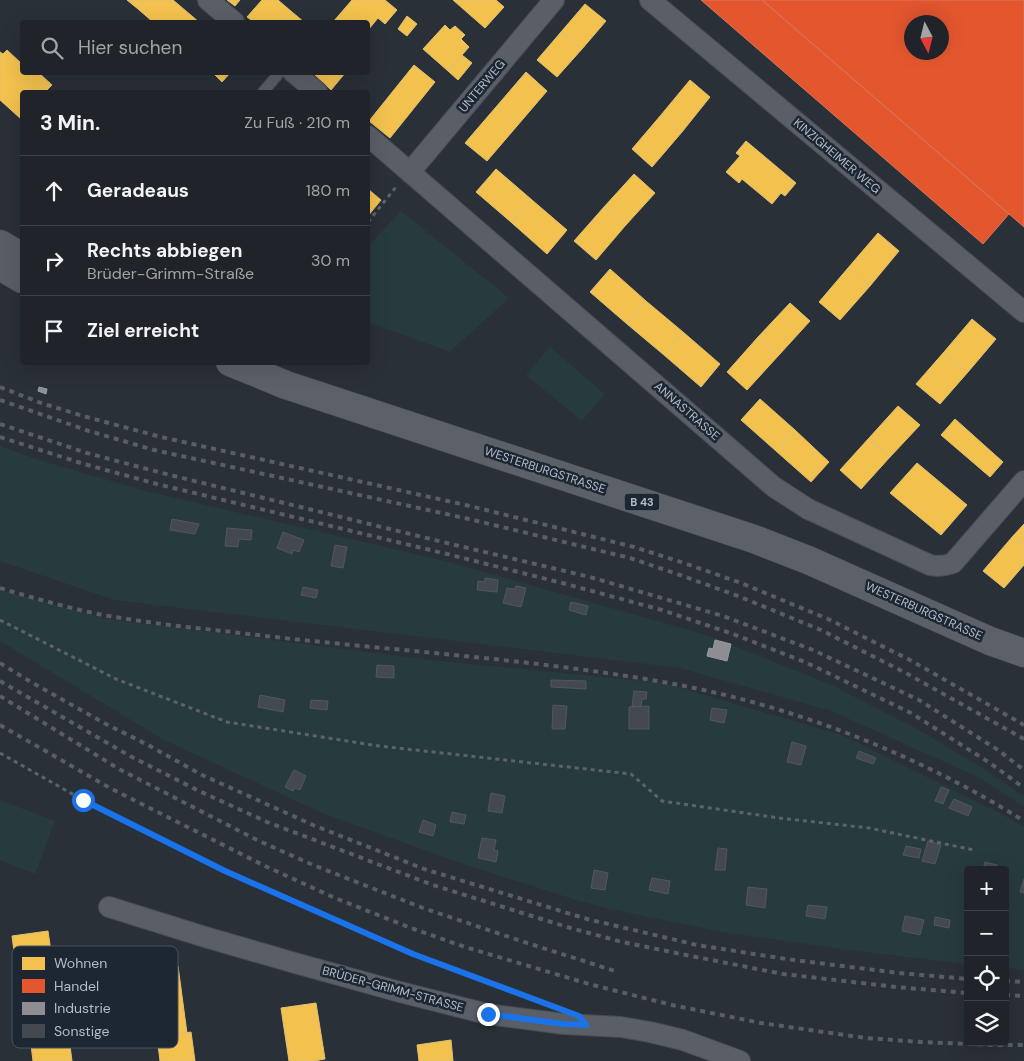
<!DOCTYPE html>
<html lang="de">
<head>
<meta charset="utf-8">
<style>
  body { margin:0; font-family:"DM Sans",sans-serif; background:#282c32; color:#f1f3f6 }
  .controls { position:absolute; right:15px; bottom:15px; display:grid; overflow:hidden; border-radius:5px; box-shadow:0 5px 20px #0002 }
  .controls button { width:45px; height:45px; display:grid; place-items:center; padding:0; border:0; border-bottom:1px solid #3d4147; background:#20242a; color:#f1f3f6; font:25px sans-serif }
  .compass { position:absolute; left:904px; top:15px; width:45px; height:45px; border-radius:50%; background:#20242a; box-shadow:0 5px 20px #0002; rotate:173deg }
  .stop { position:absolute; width:15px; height:15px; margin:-11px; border:4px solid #1a73e8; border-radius:50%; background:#fff }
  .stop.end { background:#1a73e8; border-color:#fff; box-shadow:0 1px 5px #0008 }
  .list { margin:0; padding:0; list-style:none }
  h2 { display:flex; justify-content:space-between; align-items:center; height:65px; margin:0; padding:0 20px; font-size:21px }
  h2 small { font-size:16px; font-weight:400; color:#a2a4a8 }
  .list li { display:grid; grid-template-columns:32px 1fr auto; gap:15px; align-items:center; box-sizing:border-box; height:70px; padding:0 20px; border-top:1px solid #3d4147 }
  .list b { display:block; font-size:19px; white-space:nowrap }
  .list p { margin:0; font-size:16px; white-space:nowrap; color:#a2a4a8 }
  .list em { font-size:16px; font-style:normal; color:#a2a4a8 }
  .icon { flex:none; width:28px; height:28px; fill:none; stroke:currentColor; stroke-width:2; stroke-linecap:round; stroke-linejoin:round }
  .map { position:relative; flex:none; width:1024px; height:1061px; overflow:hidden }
  .search { position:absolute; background:#20242a; box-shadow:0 5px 20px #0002; left:20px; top:20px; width:350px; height:55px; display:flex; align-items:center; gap:12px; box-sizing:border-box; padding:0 18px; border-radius:5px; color:#a2a4a8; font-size:19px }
  .panel { position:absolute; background:#20242a; box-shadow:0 5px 20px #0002; left:20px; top:90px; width:350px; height:275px; border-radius:5px }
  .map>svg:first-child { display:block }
  .green { fill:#273a3e }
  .homes { fill:#f2c14e; stroke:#dfc073 }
  .shops { fill:#e4572e; stroke:#d6755c; fill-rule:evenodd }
  .industry { fill:#8d8d92; stroke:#999ba2 }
  .building { fill:#444950; stroke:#52575f }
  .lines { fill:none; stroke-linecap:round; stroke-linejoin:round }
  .lane-casing { stroke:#484c53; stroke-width:12 }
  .street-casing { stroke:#484c53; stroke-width:22 }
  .secondary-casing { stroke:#484c53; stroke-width:29 }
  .primary-casing { stroke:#484c55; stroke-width:29 }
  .path { stroke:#5d636a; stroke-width:3; stroke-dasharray:4 4; stroke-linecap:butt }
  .lane { stroke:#5a5e66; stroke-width:10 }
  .street { stroke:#5a5e66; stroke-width:20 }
  .secondary { stroke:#595d64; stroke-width:28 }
  .primary { stroke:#5c6168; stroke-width:28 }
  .rail { stroke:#595d64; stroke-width:4; stroke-dasharray:5 5; stroke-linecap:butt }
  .route { stroke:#1a73e8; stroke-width:6 }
  .labels { text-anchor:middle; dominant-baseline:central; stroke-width:5; stroke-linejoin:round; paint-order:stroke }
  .shield { fill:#1d2633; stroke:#878f9c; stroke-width:1 }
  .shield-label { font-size:11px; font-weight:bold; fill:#b4bcc9 }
  .street-label { font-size:12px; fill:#b4bcc9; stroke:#1d2633 }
  .key { fill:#1d2633; stroke:#4a5360; stroke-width:1 }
  .key-label { font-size:14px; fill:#b4bcc9 }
</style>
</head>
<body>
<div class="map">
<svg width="1024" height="1061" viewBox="0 0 1024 1061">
  <rect width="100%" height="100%" fill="#2a3038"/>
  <path class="green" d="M401,211L509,298L450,352L368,322V246Z
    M550,347L605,394L582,421L526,375Z
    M0,446L39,460L146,491L445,561L707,635L832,685L917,729L978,765L1024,796V807L978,777L831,711L680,668L114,600L0,561Z
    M0,590L107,619L431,660L664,683L842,735L1002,814L1024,827V970L1005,968V870H968V964L864,952L721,932L606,908L576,900L457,862L322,813L164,740L0,641Z
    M0,800L55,821L35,874L0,860Z"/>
  <path class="homes" d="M127,0H145L138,9Z
    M145,0H173L199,22H153L138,9Z
    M227,0H240L235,6Z
    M262,0H278L292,12L282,22H254L247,17Z
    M352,0H385L397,10L385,24L378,18L368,30V22H333Z
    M453,0H496L504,7L485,28Z
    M585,4L606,21L582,49L561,32Z
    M292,12L304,22H282Z
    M407,16L417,24L407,36L398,29Z
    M445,25L450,30L455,26L465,35L461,39L469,47L448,71L423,49Z
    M561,32L582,49L557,77L537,60Z
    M7,50L22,64V72H32L36,76L39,73L52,85L45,92H22V118L21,119L0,100V52L3,54Z
    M462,55L472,63L458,80L448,71Z
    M414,65L435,82L390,138L369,121Z
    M212,72H231L222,82Z
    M312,72H346L331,90Z
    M526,72L547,91L517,126L496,107Z
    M690,80L710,97L682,132L661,115Z
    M496,107L517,126L487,161L465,143Z
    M661,115L682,132L652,167L632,149Z
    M746,141L796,183L785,196L781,193L772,204L742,179L739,183L726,172L740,156L736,153Z
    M496,169L532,200L512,223L476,192Z
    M634,174L655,193L625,226L604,207Z
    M368,189L381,200L368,216Z
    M532,200L567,230L547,254L512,223Z
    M604,207L625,226L596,260L574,241Z
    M878,233L899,251L870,286L848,268Z
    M848,268L870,286L840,320L819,302Z
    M610,269L646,301L627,324L590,292Z
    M646,301L683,332L664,355L627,324Z
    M790,303L810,321L779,355L758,337Z
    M972,319L996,339L968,372L944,352Z
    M683,332L720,364L701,387L664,355Z
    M758,337L779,355L747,390L727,372Z
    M944,352L968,372L940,404L916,384Z
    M760,399L795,430L776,451L741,420Z
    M898,406L920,425L890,457L869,438Z
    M955,419L1003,462L990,477L941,435Z
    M795,430L829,462L811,482L776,451Z
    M869,438L890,457L861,489L840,470Z
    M917,463L967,505L941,535L890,493Z
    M1024,524V545L1013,536Z
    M1013,536L1024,545V565L1004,588L983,571Z
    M48,931L55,979L18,983L12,936Z
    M178,966L187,1033L153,1038L143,971Z
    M316,1003L325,1059L314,1061H289L281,1008Z
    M67,1023L72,1061H33L29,1028Z
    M191,1032L195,1061H160L157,1037Z
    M451,1040L453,1061H419L417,1045Z"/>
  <path class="shops" d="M701,0H762L1009,214L983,244Z
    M762,0H1024V227L1009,214ZM912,22H942V52H912Z"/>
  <path class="industry" d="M39,387L47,389L46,394L38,391Z
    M715,640L731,644L727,661L707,656L709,648L713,649Z"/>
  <path class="building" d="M172,519L199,524L195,534L170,530Z
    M227,528L252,530L251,540L239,539L238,547L225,546Z
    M283,532L304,540L299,552L293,550L292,554L277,548Z
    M335,545L347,547L343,568L331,566Z
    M485,578L498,580L497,592L477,590L478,581L485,582Z
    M516,586L526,588L521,607L503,603L507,588L515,589Z
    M303,587L318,590L316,598L301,595Z
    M571,602L588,606L586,615L569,610Z
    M377,665L394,666V678L376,677Z
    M551,680L586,681V689L551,687Z
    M634,691L647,692L646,699H642L641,706L632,707Z
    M260,695L285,700L283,712L258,707Z
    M311,700L328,701L327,710L310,708Z
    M553,705L567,706L565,729H552Z
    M649,706V729H629V707Z
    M712,708L727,710L724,723L710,720Z
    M792,742L806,746L801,765L787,762Z
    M859,751L876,758L873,764L856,758Z
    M294,770L306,776L300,790L295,788L293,791L285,787Z
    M941,787L949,790L943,804L935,801Z
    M491,793L505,796L502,813L488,811Z
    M954,799L972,807L968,816L949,808Z
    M452,812L466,815L464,824L450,822Z
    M423,820L436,825L433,836L419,832Z
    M482,838L496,840L494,850L498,851L496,862L478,858Z
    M928,841L941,845L935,864L922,861Z
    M906,846L921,849L919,858L903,855Z
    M718,848L727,849L725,870H715Z
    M985,862L997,865L996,870H983Z
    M594,870L608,873L605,890L591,888Z
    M652,878L670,881L668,894L649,890Z
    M1024,879V893L1020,892Z
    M748,887L767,889L765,908L746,905Z
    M808,905L827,907L825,919L806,916Z
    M905,916L924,920L920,935L902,931Z
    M935,917L950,920L949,928L934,925Z"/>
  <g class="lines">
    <g class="lane-casing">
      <path id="lane" d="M263,92L280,72"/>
    </g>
    <g class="street-casing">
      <path id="street" d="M208,0L234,22
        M650,0L1024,312
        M293,72L317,92
        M368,136L774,487L808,509L930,565C939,567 945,566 953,563L1024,481
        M410,172L554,0
        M109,907L205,937L295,963L400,992L487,1014L564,1024L621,1027L650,1032L683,1040L740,1061"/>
    </g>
    <g class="secondary-casing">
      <path id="secondary" d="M0,244L22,257
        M0,266L22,279"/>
    </g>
    <g class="primary-casing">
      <path id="primary" d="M230,362L286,385L754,539L808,560L990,641L1024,653"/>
    </g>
    <path class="path" d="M368,222L396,187
      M0,620L116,679L227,722L379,746L631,774L662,801L779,818L869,828L974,850
      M0,753L83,800L225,871L413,954L530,998"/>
    <use href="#lane" class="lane"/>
    <use href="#street" class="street"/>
    <use href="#secondary" class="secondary"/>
    <use href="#primary" class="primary"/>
    <path class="rail" d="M0,387L41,403L83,416L161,437L470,506L634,547L684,563L741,583L828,619L910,660L1024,725
      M0,400L89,431L154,450L469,519L630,558L680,575L738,596L821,630L904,672L1024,739
      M0,424L87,453L162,473L451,544L590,577L723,616L813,650L919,700L998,750L1024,770
      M0,437L84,464L157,484L451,555L566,584L662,610L733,634L805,662L911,713L990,763L1024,788
      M0,588C34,598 68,608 103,615C143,622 184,627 224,631C374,650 526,657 674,684C794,706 921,756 1024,821
      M0,663L31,682L104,723L148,745L202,775L313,825L424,869L587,919L697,945L786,959L899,973L968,979
      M0,681L130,756L197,790L267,822L433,885L567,927L622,942L696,957L783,974L896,987L968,993
      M0,696L119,769L257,840L313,865L423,908L521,941L615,971
      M0,725L110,788L265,866L335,898L411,928L465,947L589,984L672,1005L761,1023L866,1038L921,1042L994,1045H1024
      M1005,981L1024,982
      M1005,995L1024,996"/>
  </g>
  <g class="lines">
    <path class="route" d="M83,800L225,871L413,954L579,1016L586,1025L564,1024L488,1014"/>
  </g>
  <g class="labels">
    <rect class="shield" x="624.5" y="493.5" width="35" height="17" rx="4"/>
    <g class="shield-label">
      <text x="642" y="502">B 43</text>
    </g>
    <g class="street-label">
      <text transform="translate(482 86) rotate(-50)">UNTERWEG</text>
      <text transform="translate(837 156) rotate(40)">KINZIGHEIMER WEG</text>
      <text transform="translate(687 411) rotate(41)">ANNASTRASSE</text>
      <text transform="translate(545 470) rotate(18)">WESTERBURGSTRASSE</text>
      <text transform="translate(924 611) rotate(24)">WESTERBURGSTRASSE</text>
      <text transform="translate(393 989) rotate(15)">BRÜDER-GRIMM-STRASSE</text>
    </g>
  </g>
  <rect x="12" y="946" width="166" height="102" rx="8" class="key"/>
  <rect x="22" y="957" width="23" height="13" fill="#f2c14e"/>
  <rect x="22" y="979" width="23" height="14" fill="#e4572e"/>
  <rect x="22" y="1002" width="23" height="13" fill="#8d8d92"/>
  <rect x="22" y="1024" width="23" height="14" fill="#444950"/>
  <g class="key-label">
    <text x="54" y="968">Wohnen</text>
    <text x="54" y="991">Handel</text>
    <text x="54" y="1013">Industrie</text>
    <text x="54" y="1036">Sonstige</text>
  </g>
</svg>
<div class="controls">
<button>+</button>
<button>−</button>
<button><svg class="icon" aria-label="locate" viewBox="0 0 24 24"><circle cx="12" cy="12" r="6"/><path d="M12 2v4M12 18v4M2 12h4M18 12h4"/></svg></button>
<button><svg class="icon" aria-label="layers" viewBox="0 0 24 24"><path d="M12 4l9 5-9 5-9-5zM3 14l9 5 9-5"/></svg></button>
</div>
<svg class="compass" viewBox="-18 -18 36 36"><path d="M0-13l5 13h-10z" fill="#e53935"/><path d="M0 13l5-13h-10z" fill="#a2a4a8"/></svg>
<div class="stop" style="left:83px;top:800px"></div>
<div class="stop end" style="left:488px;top:1014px"></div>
<div class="search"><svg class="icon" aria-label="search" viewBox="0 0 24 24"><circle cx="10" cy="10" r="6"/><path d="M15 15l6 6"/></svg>Hier suchen</div>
<section class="panel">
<h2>3 Min.<small>Zu Fuß · 210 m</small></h2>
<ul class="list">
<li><svg class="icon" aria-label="ahead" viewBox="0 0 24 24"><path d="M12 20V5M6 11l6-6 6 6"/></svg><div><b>Geradeaus</b></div><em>180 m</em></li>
<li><svg class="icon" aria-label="right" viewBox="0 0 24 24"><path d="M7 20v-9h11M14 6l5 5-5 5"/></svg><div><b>Rechts abbiegen</b><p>Brüder-Grimm-Straße</p></div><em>30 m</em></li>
<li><svg class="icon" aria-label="arrive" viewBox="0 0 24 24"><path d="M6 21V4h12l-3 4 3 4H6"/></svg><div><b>Ziel erreicht</b></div></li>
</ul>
</section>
</div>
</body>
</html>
